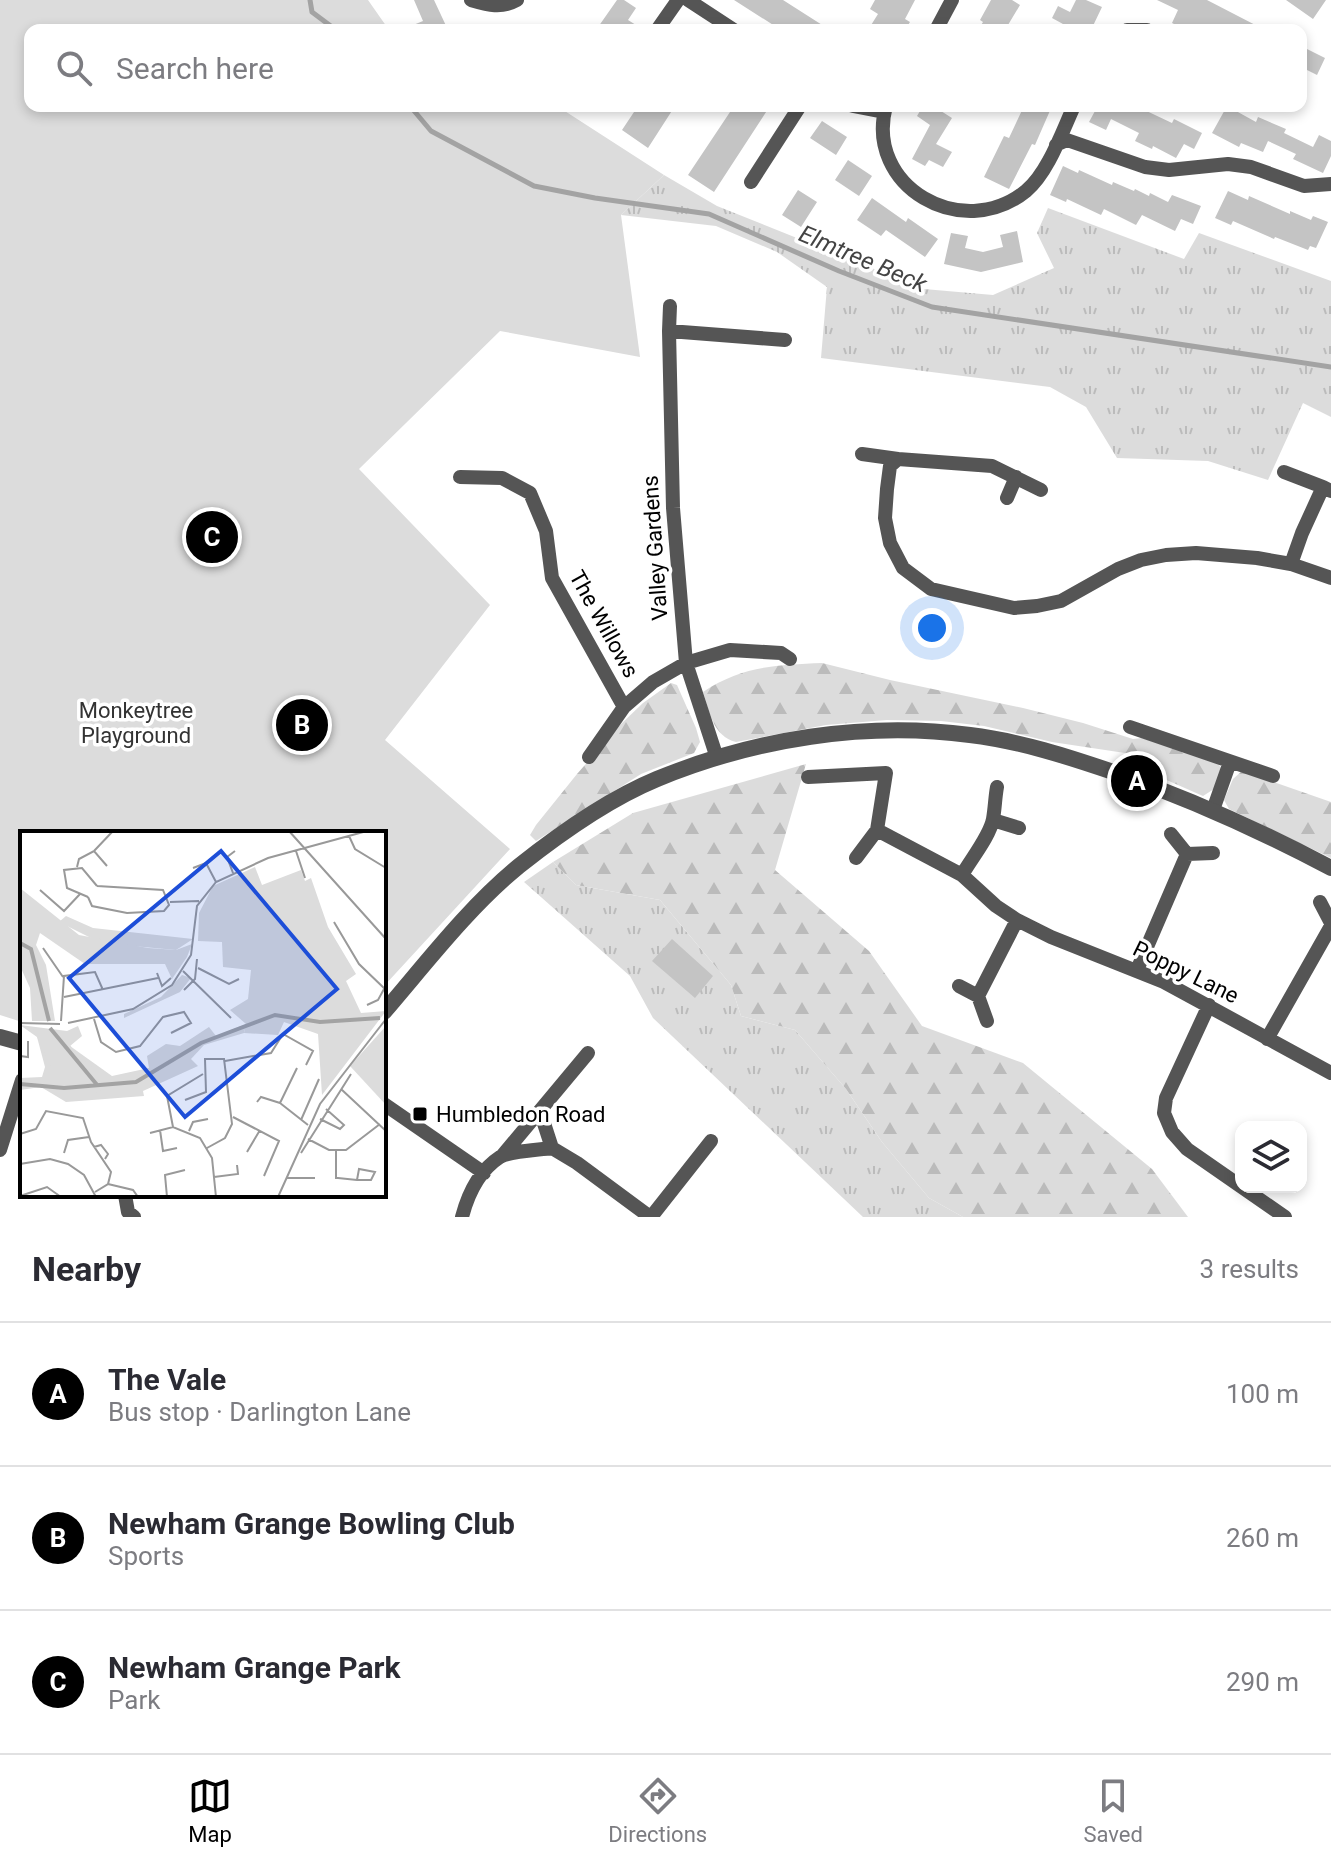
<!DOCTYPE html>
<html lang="en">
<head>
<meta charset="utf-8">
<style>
  body { margin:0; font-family:Roboto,sans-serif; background:#f2f2f3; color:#2b2b33 }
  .controls { position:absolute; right:24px; bottom:24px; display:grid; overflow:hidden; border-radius:16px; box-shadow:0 4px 12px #0003 }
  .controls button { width:72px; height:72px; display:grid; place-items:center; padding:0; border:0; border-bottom:2px solid #e1e1e2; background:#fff; color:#2b2b33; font:40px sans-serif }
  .you { position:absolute; left:932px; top:628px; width:28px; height:28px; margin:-20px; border:6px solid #fff; border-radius:50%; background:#1a73e8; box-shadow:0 0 0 12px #1a73e833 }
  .badge { display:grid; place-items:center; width:52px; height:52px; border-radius:50%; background:#000; color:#fff; font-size:26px; font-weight:700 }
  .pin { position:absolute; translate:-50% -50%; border:4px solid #fff; box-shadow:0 2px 8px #0006 }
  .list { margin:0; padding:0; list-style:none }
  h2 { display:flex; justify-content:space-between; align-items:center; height:104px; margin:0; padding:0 32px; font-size:34px }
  h2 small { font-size:26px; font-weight:400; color:#7c7c81 }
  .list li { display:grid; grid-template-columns:52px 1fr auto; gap:24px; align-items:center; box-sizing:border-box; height:144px; padding:0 32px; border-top:2px solid #e1e1e2 }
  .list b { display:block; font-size:30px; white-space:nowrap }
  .list p { margin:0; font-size:26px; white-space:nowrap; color:#7c7c81 }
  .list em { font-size:26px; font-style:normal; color:#7c7c81 }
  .icon { flex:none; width:44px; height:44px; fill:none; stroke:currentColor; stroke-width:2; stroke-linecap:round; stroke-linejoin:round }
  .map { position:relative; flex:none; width:1331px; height:1217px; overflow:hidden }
  .search { position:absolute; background:#fff; box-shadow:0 4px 12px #0003; left:24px; right:24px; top:24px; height:88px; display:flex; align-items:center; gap:20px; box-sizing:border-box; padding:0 28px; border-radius:16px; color:#7c7c81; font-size:30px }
  .sheet { height:536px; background:#fff }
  nav { display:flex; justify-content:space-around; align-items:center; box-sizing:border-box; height:112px; border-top:2px solid #e1e1e2; background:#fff; font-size:22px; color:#7c7c81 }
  nav a { display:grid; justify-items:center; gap:4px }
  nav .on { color:#000 }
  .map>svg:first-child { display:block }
  .grass { fill:url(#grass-tufts) }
  .forest { fill:url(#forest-firs) }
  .park { fill:#dcdcdc }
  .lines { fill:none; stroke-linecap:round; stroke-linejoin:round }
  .stream { stroke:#a3a3a3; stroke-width:5 }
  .building { fill:#c4c4c4 }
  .minor { stroke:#555; stroke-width:14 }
  .tertiary { stroke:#555; stroke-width:16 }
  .poi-dot { fill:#000; stroke:#fff; stroke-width:3 }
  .labels { text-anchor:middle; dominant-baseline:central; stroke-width:7; stroke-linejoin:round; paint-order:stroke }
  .street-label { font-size:22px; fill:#000; stroke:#fff }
  .park-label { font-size:22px; fill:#333; stroke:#fff }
  .poi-label { font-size:22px; fill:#000; stroke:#fff; text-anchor:start }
  .water-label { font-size:24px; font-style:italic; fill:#444; stroke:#fff }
  .inset-river { fill:none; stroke:#a3a3a3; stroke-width:4 }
  .inset-road { fill:none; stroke:#999; stroke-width:2 }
  .view { fill:#1d4ed8; fill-opacity:0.15; stroke:#1d4ed8; stroke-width:4 }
  .inset-edge { fill:none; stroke:#000; stroke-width:4 }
</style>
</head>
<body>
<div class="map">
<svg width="1331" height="1217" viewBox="0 0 1331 1217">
  <defs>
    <pattern id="grass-tufts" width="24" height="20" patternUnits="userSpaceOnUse" patternTransform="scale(2)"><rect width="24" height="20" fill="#dcdcdc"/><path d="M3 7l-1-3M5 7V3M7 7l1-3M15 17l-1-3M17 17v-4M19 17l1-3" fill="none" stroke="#bbb"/></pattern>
    <pattern id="forest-firs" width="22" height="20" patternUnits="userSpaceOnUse" patternTransform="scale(2)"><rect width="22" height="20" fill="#dcdcdc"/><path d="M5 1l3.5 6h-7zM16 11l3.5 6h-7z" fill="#bbb"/></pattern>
  </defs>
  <rect width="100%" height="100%" fill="#fff"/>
  <path class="grass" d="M664,175L717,206L924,289L993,295L1054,268L1037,233L1048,208L1184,259L1199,233L1331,281V417L1303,403L1268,480L1208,461L1117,458L1086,407L1050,387L821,358L827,287L777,252L716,226L621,215Z
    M553,862L576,885L660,900L731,985L741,1016L795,1030L846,1089L882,1142L929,1198L963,1217H863L653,1018L630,976L524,882Z"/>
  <path class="forest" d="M822,663L890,680L1023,708L1083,723L1133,739L1142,738L1218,763L1222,770L1214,789L1203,796L1162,778L1125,753L1052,742L984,726L941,721L887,720L826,725L736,742C713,736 710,713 703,692C742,666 776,665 822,663Z
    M671,683L677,685L696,728L700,742L694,753L641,774L536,841L530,835L536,825L577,774L620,725L643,703Z
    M806,764L775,870L869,951L922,1026L1023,1063L1152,1169L1188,1217H963L929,1198L882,1142L846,1089L795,1030L741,1016L731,985L660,900L576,885L553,862L633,813Z
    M1242,771L1331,802V858L1229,809L1224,800L1233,779Z"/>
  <path class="park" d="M0,0H368L389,30H30V106H557L664,175L621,215L640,357L500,331L359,469L490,605L385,740L510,849L384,986V833H22V1022L0,1015Z"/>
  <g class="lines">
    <path class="stream" d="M310,0L312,12L336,30
      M410,106L431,131L534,186L595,198L709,214L839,271L932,307L1331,367"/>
  </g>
  <path class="building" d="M414,0H434L448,30H401L423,21Z
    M617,0H624L636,8L628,20L644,30H596Z
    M734,0H783L830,30H781Z
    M875,0H915L905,19L910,22L905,30H868L878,14L870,9Z
    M991,0H1012L1020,5L1005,30H978L983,22L980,20Z
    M1076,0H1086L1102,7L1091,30H1060L1063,24L1052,18L1058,6L1070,12Z
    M1157,0H1207L1265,30H1186L1172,23L1178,10Z
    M1286,0H1326L1313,19Z
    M1301,46L1325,58L1317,75L1301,67Z
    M638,106H675L648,148L622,130Z
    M734,106H770L714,192L688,175Z
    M923,106H933L952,118L936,144L952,152L943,167L929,160L925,166L912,159L930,125L917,116Z
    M1024,106H1052L1035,145L1032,144L1009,189L984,177L1004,136L1009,138Z
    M1085,106H1136L1172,123L1174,119L1202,133L1194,149L1184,144L1176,158L1153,146L1152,149L1135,141L1139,133L1111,119L1106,130L1089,122L1095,111Z
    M1227,106L1256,122L1258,117L1286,129L1284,133L1313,147L1319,135L1331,141V156L1323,173L1293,159L1296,154L1268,141L1263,152L1241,143L1239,147L1212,133Z
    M822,121L847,137L836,155L810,138Z
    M848,160L872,176L859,196L835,180Z
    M1063,166L1078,173L1079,170L1112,185L1113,182L1134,191L1135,189L1149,196L1150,193L1168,202L1172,195L1201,206L1193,224L1181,219L1175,231L1142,215L1136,225L1104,209L1101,215L1067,199L1066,202L1050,195Z
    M798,190L817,202L801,227L782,215Z
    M1228,191L1248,200L1249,196L1290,214V211L1311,220L1313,216L1328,222L1316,248L1310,246L1308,250L1275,237L1274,239L1233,221L1231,225L1215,218Z
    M872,198L906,222L908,218L938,239L925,257L886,230L881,236L857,220Z
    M1017,231L1023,262L981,272L944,264L951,233L968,236L965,248L983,252L1003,247L1000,235Z
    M672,939L713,976L695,998L652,961Z"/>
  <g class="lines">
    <path class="minor" d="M471,0C488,5 501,9 517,0
      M688,0L734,30
      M657,30L678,0
      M936,30L952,0
      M1127,30H1147
      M853,106L884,112
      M886,106C864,186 962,243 1026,191C1048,173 1062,132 1074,106
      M1056,145L1067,140L1145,167L1169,170L1228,164L1251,167L1304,186L1331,184
      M751,182L800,106
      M670,306L669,331L673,508L686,663L717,758
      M669,331L785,340
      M862,454L898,459
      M1284,472L1323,487
      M460,477L502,478L530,493L546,531L552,578L624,707
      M1041,490L992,466L898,459L890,466L887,489L885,518L890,543L903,568L931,589L1014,608L1037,606L1061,601L1118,569L1141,560L1166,555L1196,553L1257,558L1291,564L1331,578
      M1007,498L1016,477
      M1291,564L1302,533L1323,487L1331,491
      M1130,727L1273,776
      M589,757L624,707L653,682L686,663L730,650L781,653L790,659
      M808,777L886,773L877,830L856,858
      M1213,810L1230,762
      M993,820L1019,828
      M877,830L962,875L996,906L1017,920L1051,937L1164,982L1331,1073
      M1171,834L1187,854L1213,853
      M962,875C971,859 990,836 993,819C995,808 995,798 997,787
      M1320,902L1331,923
      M1137,970L1187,854
      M959,986L978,996L987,1021
      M978,996L1017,920
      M1209,1005L1166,1098L1164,1113L1172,1132L1187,1149L1285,1217
      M1267,1039L1331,926
      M384,1104L484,1173
      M540,1111L552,1148
      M0,1150L22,1080
      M502,1156L588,1053
      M125,1195L128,1212L134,1217
      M462,1217C468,1194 480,1170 500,1157C510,1151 539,1150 552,1148L577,1163L650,1217
      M651,1217L711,1141"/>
    <path class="tertiary" d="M384,1012C427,962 468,908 519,866C558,835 611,798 657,779C754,739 865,721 970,735C1020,741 1069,757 1116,773C1190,799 1261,831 1331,868
      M0,1037L22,1043"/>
  </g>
  <rect class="poi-dot" x="412" y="1106" width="16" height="16" rx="4"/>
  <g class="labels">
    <g class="street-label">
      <text transform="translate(655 548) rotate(-94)">Valley Gardens</text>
      <text transform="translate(604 624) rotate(61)">The Willows</text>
      <text transform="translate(1186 972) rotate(26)">Poppy Lane</text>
    </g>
    <g class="park-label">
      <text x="136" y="710">Monkeytree<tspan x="136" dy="25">Playground</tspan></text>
    </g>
    <g class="poi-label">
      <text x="436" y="1114">Humbledon Road</text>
    </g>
    <g class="water-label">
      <text transform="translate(863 259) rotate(23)">Elmtree Beck</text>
    </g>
  </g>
  <g transform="translate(20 831)">
    <rect width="366" height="366" fill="#fff"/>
    <path d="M46,85L73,97L173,108L156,119L81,112L39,91ZM226,193L224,202L184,214L171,228L178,235L123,260L124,265L46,271L21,256L0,259V247L22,246L25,236L17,206L0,194L47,200L58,195L62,205L50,215L92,245L129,237L127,225L146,213L160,215L189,196L196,205Z" fill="#dcdcdc"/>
    <path d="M0,57L59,104L128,117L156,119L172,113L167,126L152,148L145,133H65L20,102L16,114L26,134L35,190H12L10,157L0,135ZM162,144L171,147L160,161L104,187V183L141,166ZM13,197L42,201L55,222L82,244L98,248V254L69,264L33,259L31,236Z" fill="#dcdcdc"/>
    <path d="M366,195V274L330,235Z" fill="#dcdcdc"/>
    <path d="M235,36L242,54L281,39L285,50L291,47L308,96L336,143L326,150L341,182L366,180L302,264L298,203L264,191L258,204L224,202L226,193L210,179L228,168L231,139L203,136L202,111L178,110L179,82L193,55Z" fill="#dcdcdc"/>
    <path class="inset-river" d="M0,112L11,118L29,190M30,197L78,255M0,253L44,257L116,251L181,212L255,184L300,191L360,187"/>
    <path class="inset-road" d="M269,0L366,108M329,5L335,18L366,37M74,20L93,0M276,20L285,47M57,36L59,28L74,20L87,35M173,37L186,32L196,51M213,42L207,26L215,20M20,59L44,80L60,63M68,66L72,75L107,82L144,80L149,74L143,59L77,55M68,66L47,57L44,39L62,37L77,55M150,71L179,70M314,91L339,133L366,159M23,117L43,146M178,137L209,153L219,148M163,140L211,187M137,142L142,155L151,147M164,159L175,148L177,128M44,166L138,147M347,174L358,169L364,158M74,188L81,211L96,221L120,215L143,186L164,181L171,192L151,202M41,190L44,145L75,141L83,159M0,192L40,193M48,192L113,178L152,154L171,124L177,75L196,51L248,27L347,0M0,225L8,226V210M205,230L251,222L263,203L293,220L286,234M277,237L260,272L288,294M321,258L366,300M165,269L186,261L185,228H204L212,293L205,307L187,317M237,271L241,266L260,272M213,286L259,310L244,345M300,288L320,298L324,294L306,278M281,289L299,248M153,296L147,265L183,243M140,299L143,320L157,317M169,300L173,291L188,288M130,302L153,296L180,307L192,327L196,366M0,303L16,298L26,280L63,287L71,311L91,341L88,353L75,361M288,308L309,319H326L360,293M74,316L81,314L88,323L85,328M316,320V347H318L337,349H351L355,341L339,338L337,349M227,321L240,299M44,322L48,309L69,306M281,322L331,243M0,333L30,328L48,333L64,344L76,366M194,346L218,343L217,334M267,347H295M88,353L113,359L118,366M0,365L27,356L41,366M147,366L145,344L165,339M258,366L300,273L366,188"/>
    <path class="view" d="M201,20L317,158L165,286L49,147Z"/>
    <rect width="366" height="366" class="inset-edge"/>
  </g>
</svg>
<div class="controls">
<button><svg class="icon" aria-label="layers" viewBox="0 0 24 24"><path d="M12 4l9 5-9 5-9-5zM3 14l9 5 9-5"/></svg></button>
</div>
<div class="you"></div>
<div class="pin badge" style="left:1137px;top:781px">A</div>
<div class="pin badge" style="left:302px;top:725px">B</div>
<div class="pin badge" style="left:212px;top:537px">C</div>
<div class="search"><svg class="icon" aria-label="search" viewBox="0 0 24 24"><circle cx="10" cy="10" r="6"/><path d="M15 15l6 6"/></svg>Search here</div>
</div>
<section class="sheet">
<h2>Nearby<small>3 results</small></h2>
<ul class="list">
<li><span class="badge">A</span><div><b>The Vale</b><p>Bus stop · Darlington Lane</p></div><em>100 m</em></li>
<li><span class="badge">B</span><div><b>Newham Grange Bowling Club</b><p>Sports</p></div><em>260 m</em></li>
<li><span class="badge">C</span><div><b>Newham Grange Park</b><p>Park</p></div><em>290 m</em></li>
</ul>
</section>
<nav>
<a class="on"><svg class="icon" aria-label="map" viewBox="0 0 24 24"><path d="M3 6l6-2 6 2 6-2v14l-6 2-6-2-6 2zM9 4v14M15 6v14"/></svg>Map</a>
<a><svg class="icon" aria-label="directions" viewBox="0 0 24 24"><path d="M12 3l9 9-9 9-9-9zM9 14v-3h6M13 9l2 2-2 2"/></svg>Directions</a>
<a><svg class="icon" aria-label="saved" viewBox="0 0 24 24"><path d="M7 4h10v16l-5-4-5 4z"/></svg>Saved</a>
</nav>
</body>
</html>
